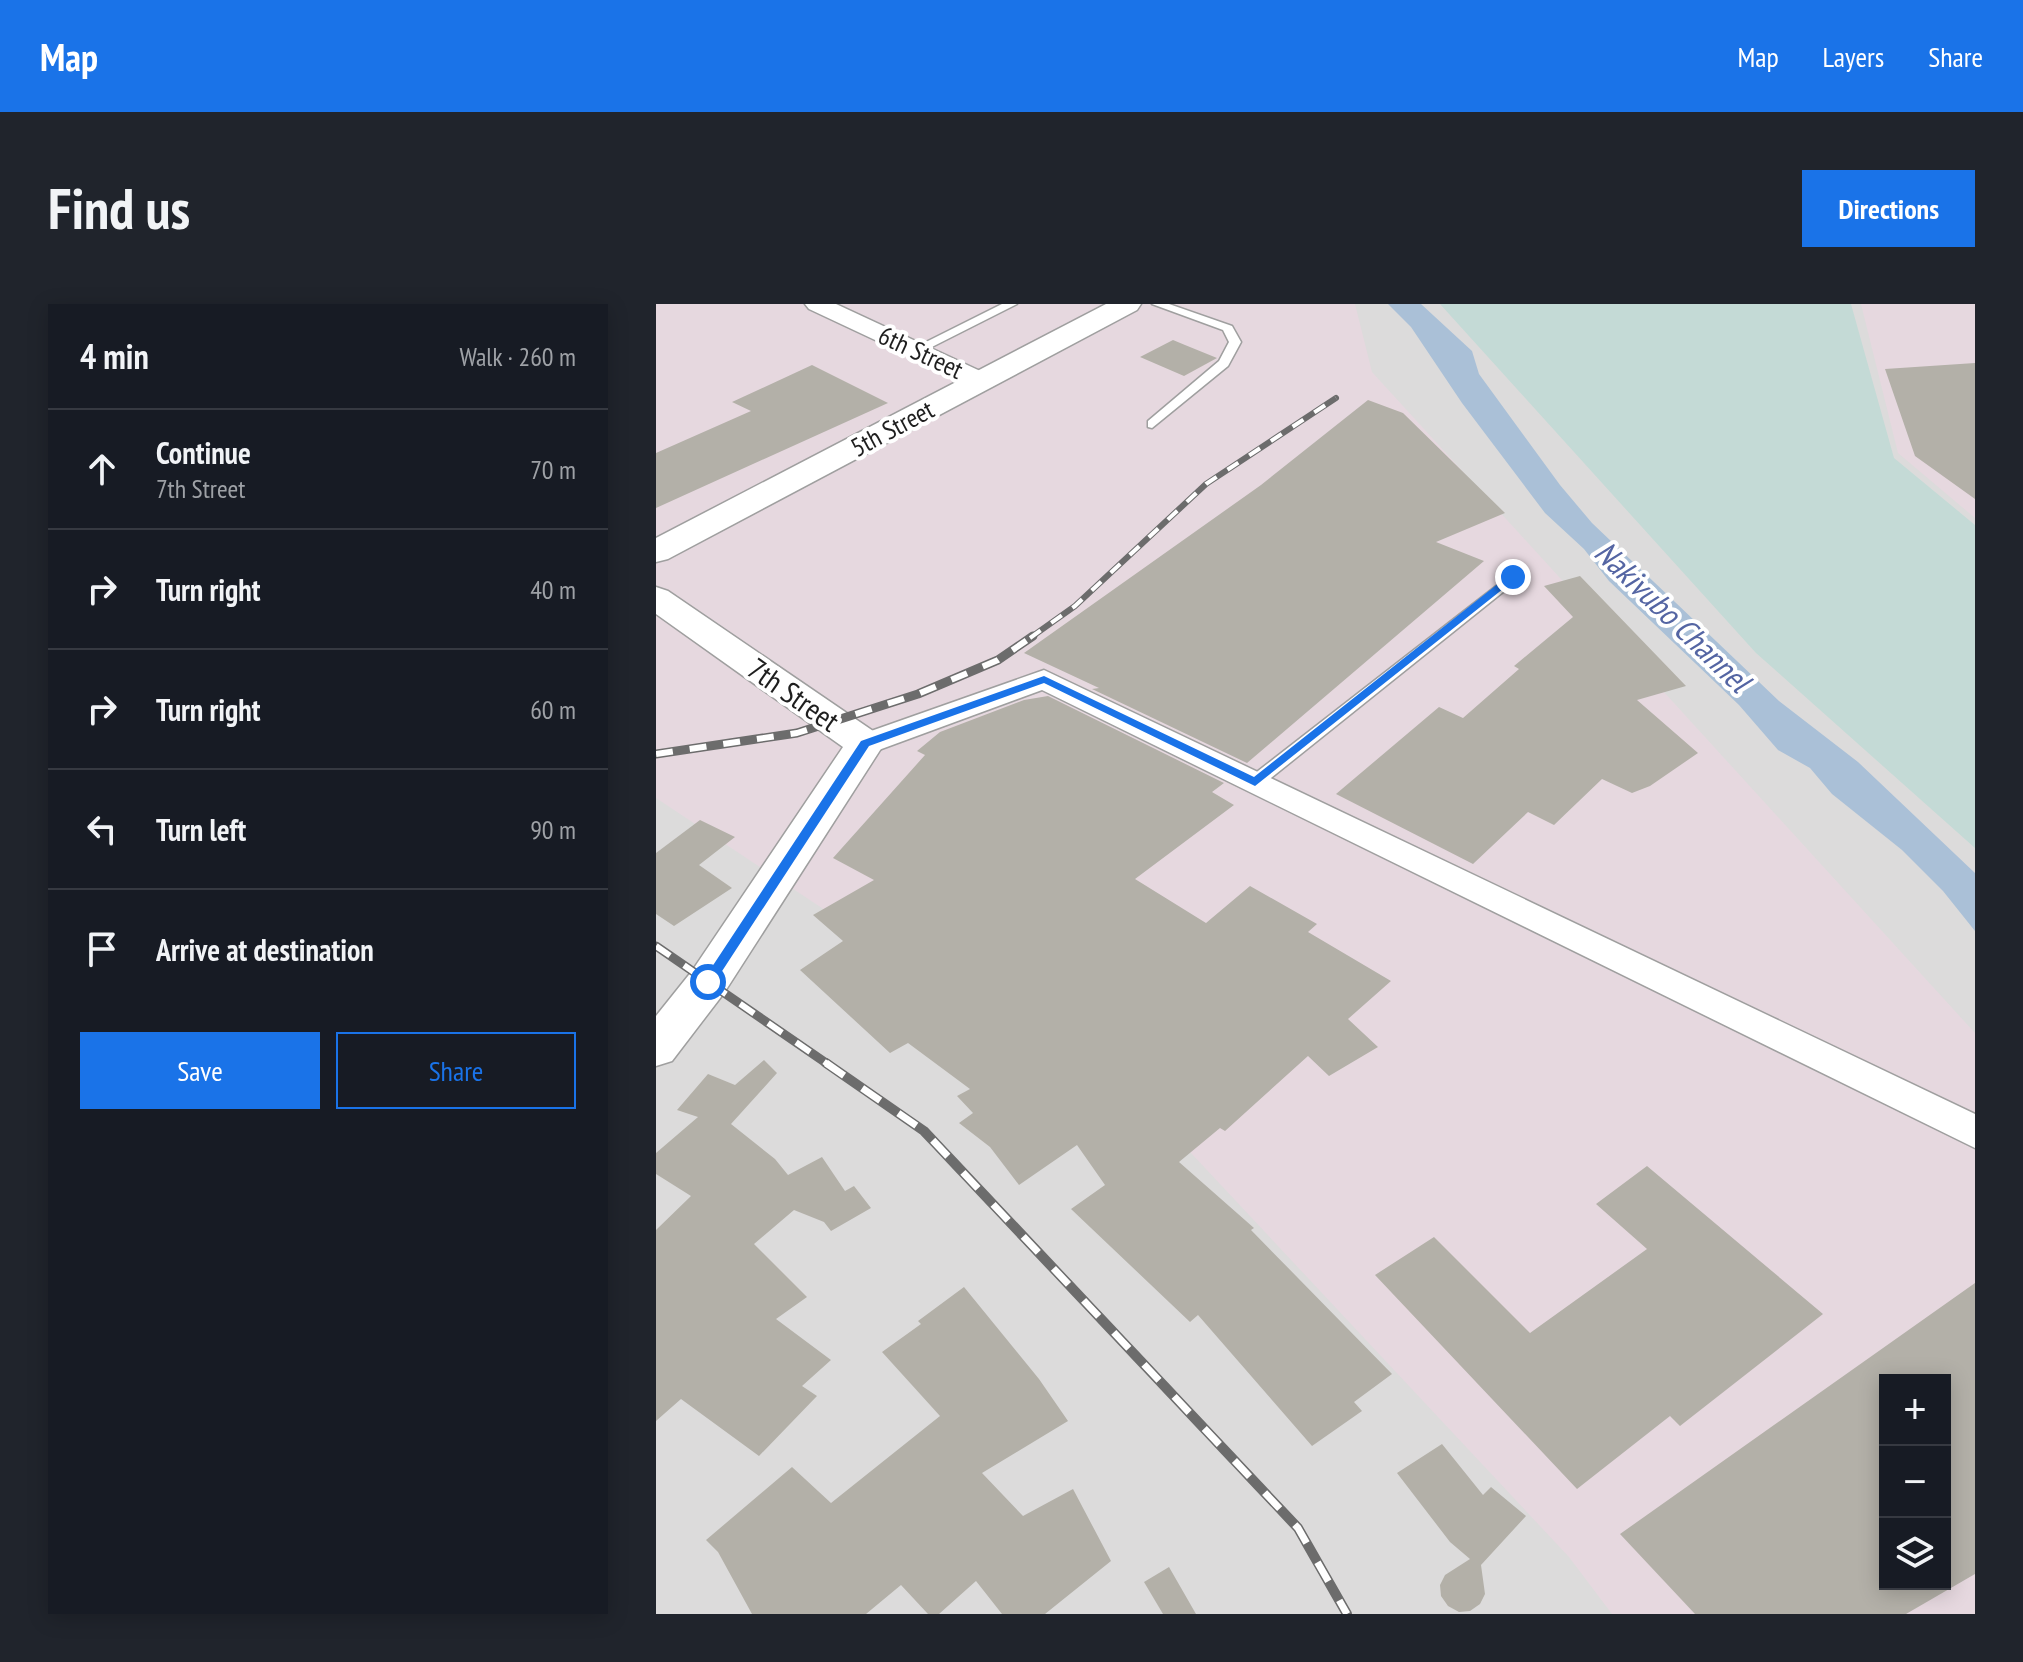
<!DOCTYPE html>
<html lang="en">
<head>
<meta charset="utf-8">
<style>
  body { margin:0; font-family:"PT Sans Narrow",sans-serif; background:#20242c; color:#f1f3f6 }
  .controls { position:absolute; right:24px; bottom:24px; display:grid; overflow:hidden; border-radius:0px; box-shadow:0 4px 20px #0003 }
  .controls button { width:72px; height:72px; display:grid; place-items:center; padding:0; border:0; border-bottom:2px solid #363941; background:#171b24; color:#f1f3f6; font:40px sans-serif }
  .stop { position:absolute; width:24px; height:24px; margin:-18px; border:6px solid #1a73e8; border-radius:50%; background:#fff }
  .stop.end { background:#1a73e8; border-color:#fff; box-shadow:0 2px 8px #0008 }
  .list { margin:0; padding:0; list-style:none }
  h2 { display:flex; justify-content:space-between; align-items:center; height:104px; margin:0; padding:0 32px; font-size:34px }
  h2 small { font-size:26px; font-weight:400; color:#9ea1a6 }
  .list li { display:grid; grid-template-columns:52px 1fr auto; gap:24px; align-items:center; box-sizing:border-box; height:120px; padding:0 32px; border-top:2px solid #363941 }
  .list b { display:block; font-size:30px; white-space:nowrap }
  .list p { margin:0; font-size:26px; white-space:nowrap; color:#9ea1a6 }
  .list em { font-size:26px; font-style:normal; color:#9ea1a6 }
  .actions { display:flex; gap:16px; padding:24px 32px }
  .actions a { flex:1; padding:18px 0; border:2px solid #1a73e8; border-radius:0px; text-align:center; font-size:28px; color:#1a73e8 }
  .actions .main { background:#1a73e8; color:#fff }
  .icon { flex:none; width:44px; height:44px; fill:none; stroke:currentColor; stroke-width:2; stroke-linecap:round; stroke-linejoin:round }
  .map { position:relative; flex:none; width:1319px; height:1310px; overflow:hidden; border-radius:0px }
  header { display:flex; align-items:center; gap:48px; box-sizing:border-box; height:112px; padding:0 40px; background:#1a73e8; color:#fff }
  header strong { font-size:38px }
  nav { display:flex; gap:44px; margin-inline-start:auto; font-size:28px }
  .intro { display:flex; align-items:center; justify-content:space-between; box-sizing:border-box; height:192px; padding:0 48px }
  h1 { margin:0; font-size:56px }
  .button { padding:20px 36px; border-radius:0px; background:#1a73e8; color:#fff; font-size:28px; font-weight:700 }
  main { display:flex; gap:48px; padding:0 48px }
  aside { flex:1; background:#171b24; border-radius:0px; box-shadow:0 4px 20px #0003 }
  .map>svg:first-child { display:block }
  .residential { fill:#dcdbdb; fill-rule:evenodd }
  .industrial { fill:#e6d8df; fill-rule:evenodd }
  .wetland { fill:#c4dad6 }
  .water { fill:#aac0d7 }
  .building { fill:#b3b0a8; fill-rule:evenodd }
  .lines { fill:none; stroke-linecap:round; stroke-linejoin:round }
  .service-casing { stroke:#9f9f9f; stroke-width:3 }
  .minor-casing { stroke:#9f9f9f; stroke-width:3 }
  .tertiary-casing { stroke:#9f9f9f; stroke-width:3 }
  .service { fill:#fff; fill-rule:evenodd }
  .minor { fill:#fff; fill-rule:evenodd }
  .tertiary { fill:#fff; fill-rule:evenodd }
  .rail-far2-casing { stroke:#6c6c6c; stroke-width:6 }
  .rail-far1-casing { stroke:#6c6c6c; stroke-width:9 }
  .rail-casing { stroke:#6c6c6c; stroke-width:10 }
  .rail-far2 { stroke:#fff; stroke-width:4; stroke-dasharray:13; stroke-linecap:butt }
  .rail-far1 { stroke:#fff; stroke-width:6; stroke-dasharray:17; stroke-linecap:butt }
  .rail { stroke:#fff; stroke-width:7; stroke-dasharray:22; stroke-linecap:butt }
  .route { fill:#1a73e8 }
  .labels { text-anchor:middle; dominant-baseline:central; stroke-width:8; stroke-linejoin:round; paint-order:stroke }
  .far-street-label { font-size:26px; fill:#1e1e1e; stroke:#fff }
  .street-label { font-size:30px; fill:#1e1e1e; stroke:#fff }
  .water-label { font-size:32px; font-style:italic; fill:#5465a3; stroke:#fff }
</style>
</head>
<body>
<header>
<strong>Map</strong>
<nav><a>Map</a><a>Layers</a><a>Share</a></nav>
</header>
<div class="intro"><h1>Find us</h1><a class="button">Directions</a></div>
<main>
<aside>
<h2>4 min<small>Walk · 260 m</small></h2>
<ul class="list">
<li><svg class="icon" aria-label="ahead" viewBox="0 0 24 24"><path d="M12 20V5M6 11l6-6 6 6"/></svg><div><b>Continue</b><p>7th Street</p></div><em>70 m</em></li>
<li><svg class="icon" aria-label="right" viewBox="0 0 24 24"><path d="M7 20v-9h11M14 6l5 5-5 5"/></svg><div><b>Turn right</b></div><em>40 m</em></li>
<li><svg class="icon" aria-label="right" viewBox="0 0 24 24"><path d="M7 20v-9h11M14 6l5 5-5 5"/></svg><div><b>Turn right</b></div><em>60 m</em></li>
<li><svg class="icon" aria-label="left" viewBox="0 0 24 24"><path d="M17 20v-9H6M10 6l-5 5 5 5"/></svg><div><b>Turn left</b></div><em>90 m</em></li>
<li><svg class="icon" aria-label="arrive" viewBox="0 0 24 24"><path d="M6 21V4h12l-3 4 3 4H6"/></svg><div><b>Arrive at destination</b></div></li>
</ul>
<div class="actions"><a class="main">Save</a><a>Share</a></div>
</aside>
<div class="map">
<svg width="1319" height="1310" viewBox="0 0 1319 1310">
  <rect width="100%" height="100%" fill="#eeede5"/>
  <path class="residential" d="M0,0H1319V1310H0ZM1229,1076H1289V1280H1229Z"/>
  <path class="industrial" d="M0,0H699L716,68L1319,729V1310H956L913,1253L535,849L0,494ZM1229,1076H1289V1280H1229Z
    M1205,0H1319V214L1242,149Z"/>
  <path class="wetland" d="M784,0H1195L1238,154L1319,221V544L1100,349Z"/>
  <path class="water" d="M732,0H765L816,47L823,70L904,181L936,219L1123,397L1202,458L1319,569V627L1287,587L1246,546L1176,490L1154,464L1122,446L1083,401L953,277L928,245L889,209L806,99L755,23Z"/>
  <path class="building" d="M517,36L529,41L561,54L528,72L484,53Z
    M1319,59V195L1259,152L1229,65Z
    M156,61L232,99L0,204V149L95,107L76,98Z
    M712,96L747,109L849,209L780,238L828,257L591,459L436,385L443,384L368,349L605,181Z
    M924,272L1030,382L981,396L1042,449L994,482L976,489L946,475L898,521L872,508L817,560L680,490L783,403L807,414L863,365L858,362L917,313L888,282Z
    M392,392L568,479L556,488L578,501L479,575L550,619L594,582L661,620L652,628L735,677L692,715L722,743L673,772L652,752L569,827L564,824L523,858L598,924L595,926L736,1070L698,1098L706,1107L656,1142L542,1011L534,1018L415,905L449,881L421,841L363,881L334,843L303,819L317,809L301,792L314,785L252,739L234,749L144,666L187,637L157,611L218,576L177,554L269,451L261,447L284,428L368,396Z
    M44,516L79,533L43,561L76,584L18,622L0,610V549Z
    M108,756L121,769L75,820L119,855L132,871L166,853L189,887L198,882L215,904L175,927L168,918L138,906L98,940L151,993L120,1015L175,1056L146,1082L161,1092L103,1152L25,1095L0,1117V926L35,892L0,870V849L42,813L21,806L52,770L79,781Z
    M991,862L1167,1010L1024,1122L1014,1112L921,1185L719,971L778,933L874,1029L991,945L940,900Z
    M1319,979V1270L1250,1310H1039L964,1230ZM1229,1076H1289V1280H1229Z
    M308,983L383,1075L412,1117L326,1169L367,1212L417,1185L455,1257L389,1310H346L320,1277L283,1310H272L245,1281L210,1310H96L62,1248L50,1236L136,1163L175,1199L284,1112L226,1048L265,1020L262,1017Z
    M786,1140L827,1191L835,1183L870,1212L825,1261L829,1290L824,1300L814,1307L803,1308L792,1302L785,1292L784,1281L789,1271L814,1255L794,1238L741,1169Z
    M513,1263L540,1310H507L488,1278Z"/>
  <g class="lines">
    <g class="service-casing">
      <path id="service" d="M346,0H361L264,49L254,46Z
        M496,0H513L576,22L585,38L572,62L496,124L492,123V117L563,57L573,38L567,26Z
        M857,269L862,270V276L605,482H593L591,478L593,474Z"/>
    </g>
    <g class="minor-casing">
      <path id="minor" d="M149,0H180L335,72L338,77L335,82H317L153,5Z
        M388,366L1319,810V844L386,386L220,447L209,450L198,447L193,440L198,433Z"/>
    </g>
    <g class="tertiary-casing">
      <path id="tertiary" d="M450,0H485L481,6L12,255L0,258V234Z
        M0,283L12,287L223,431L228,440L68,689L16,757L0,762V712L36,667L187,443L0,310Z"/>
    </g>
    <use href="#service" class="service"/>
    <use href="#minor" class="minor"/>
    <use href="#tertiary" class="tertiary"/>
    <g class="rail-far2-casing">
      <path id="rail-far2" d="M374,334L419,302L550,180L680,94"/>
    </g>
    <g class="rail-far1-casing">
      <path id="rail-far1" d="M0,450L141,429L262,390L342,356L377,332
        M0,642L173,761"/>
    </g>
    <g class="rail-casing">
      <path id="rail" d="M170,759L268,827L642,1224L691,1310"/>
    </g>
    <use href="#rail-far2" class="rail-far2"/>
    <use href="#rail-far1" class="rail-far1"/>
    <use href="#rail" class="rail"/>
  </g>
  <path class="route" d="M853,271L862,273L599,482L388,379L213,442L57,681H48L46,678L205,437L388,372L598,473Z"/>
  <g class="labels">
    <g class="far-street-label">
      <text transform="translate(265 48) rotate(25)">6th Street</text>
      <text transform="translate(236 124) rotate(-28)">5th Street</text>
    </g>
    <g class="street-label">
      <text transform="translate(138 390) rotate(35)">7th Street</text>
    </g>
    <g class="water-label">
      <text transform="translate(1017 312) rotate(44)">Nakivubo Channel</text>
    </g>
  </g>
</svg>
<div class="controls">
<button>+</button>
<button>−</button>
<button><svg class="icon" aria-label="layers" viewBox="0 0 24 24"><path d="M12 4l9 5-9 5-9-5zM3 14l9 5 9-5"/></svg></button>
</div>
<div class="stop" style="left:52px;top:678px"></div>
<div class="stop end" style="left:857px;top:273px"></div>
</div>
</main>
</body>
</html>
